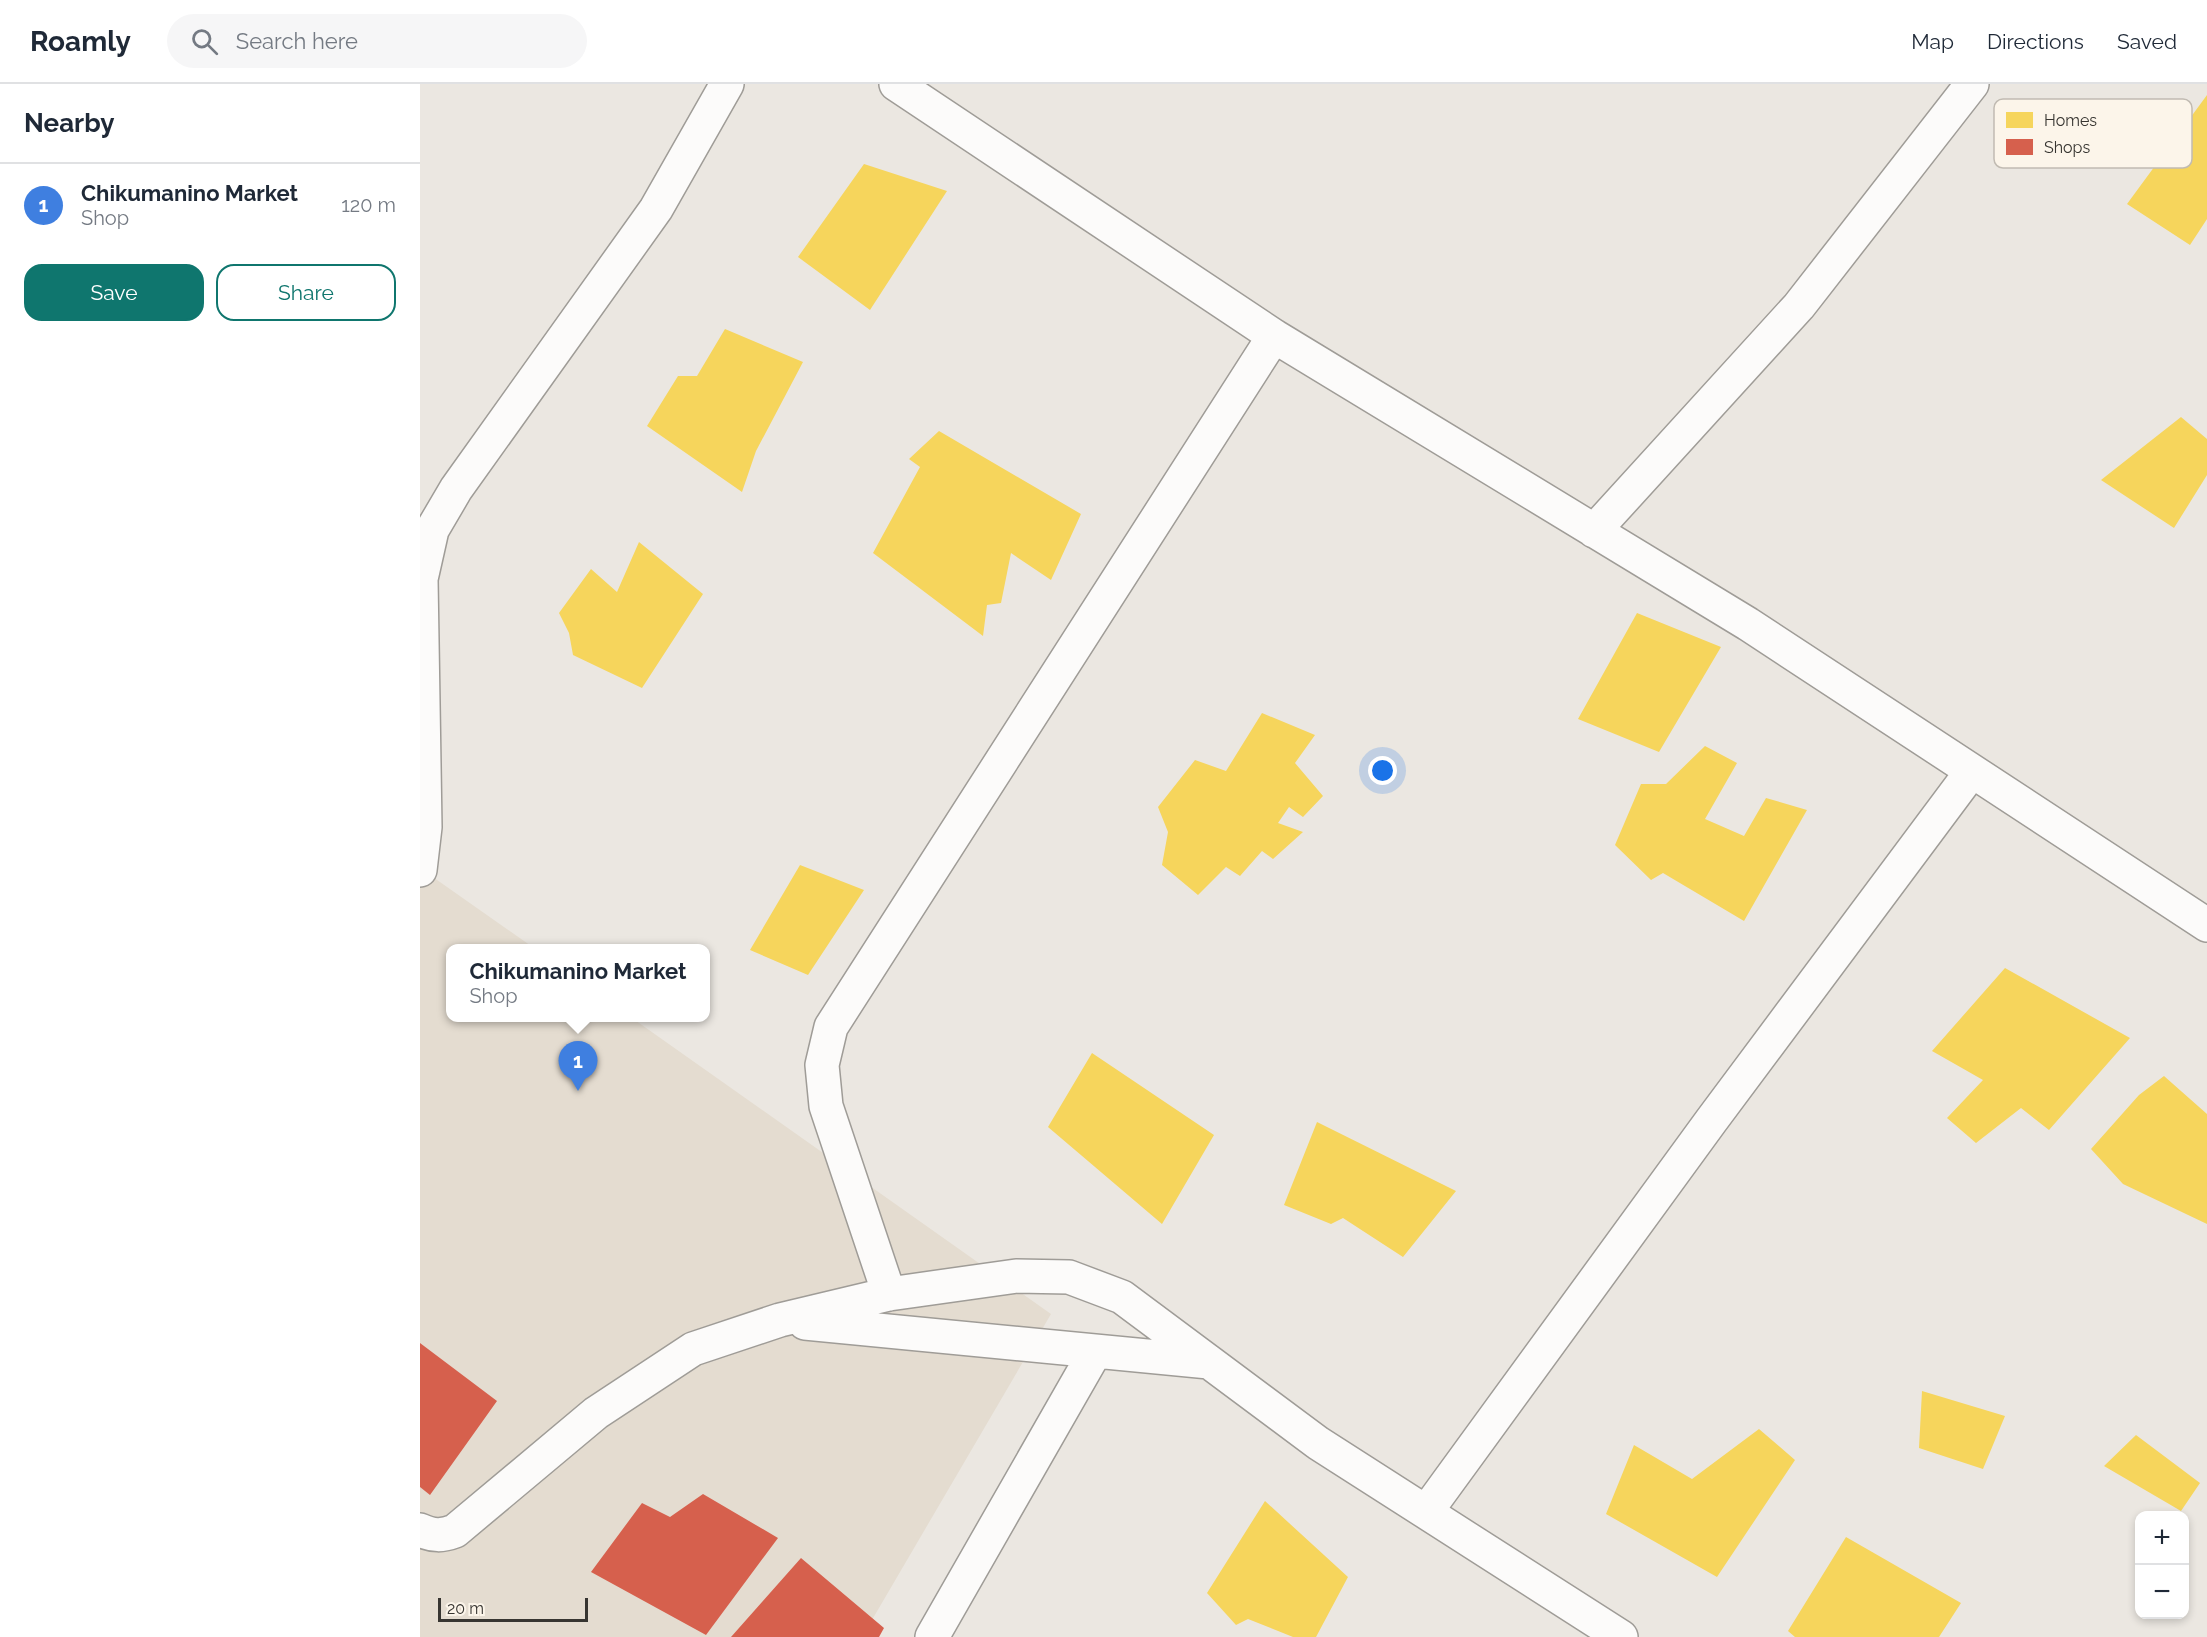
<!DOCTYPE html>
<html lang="en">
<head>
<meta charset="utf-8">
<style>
  body { margin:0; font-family:Raleway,sans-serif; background:#f6f6f7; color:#1f2937 }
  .controls { position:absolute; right:18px; bottom:18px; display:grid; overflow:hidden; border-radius:12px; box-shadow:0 3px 9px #0003 }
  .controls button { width:54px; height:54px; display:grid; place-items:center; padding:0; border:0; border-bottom:2px solid #e0e1e3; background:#fff; color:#1f2937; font:30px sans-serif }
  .scale { position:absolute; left:18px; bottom:15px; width:150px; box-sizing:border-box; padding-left:6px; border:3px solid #373531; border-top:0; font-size:16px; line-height:21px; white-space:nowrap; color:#373531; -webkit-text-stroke:4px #fcf5ea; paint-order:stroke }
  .you { position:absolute; left:963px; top:687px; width:21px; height:21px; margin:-15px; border:4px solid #fff; border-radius:50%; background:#1a73e8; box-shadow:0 0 0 9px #1a73e833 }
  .badge { display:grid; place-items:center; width:39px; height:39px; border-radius:50%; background:#0f766e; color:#fff; font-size:20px; font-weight:700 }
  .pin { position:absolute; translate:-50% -50px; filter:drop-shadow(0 2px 3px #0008) }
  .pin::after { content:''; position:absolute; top:32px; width:21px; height:18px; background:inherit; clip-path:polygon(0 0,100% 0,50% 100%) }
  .popup { position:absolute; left:26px; top:860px; width:264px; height:78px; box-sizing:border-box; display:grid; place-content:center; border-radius:12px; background:#fff; filter:drop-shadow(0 2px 4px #0005); font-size:20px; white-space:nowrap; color:#747a83 }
  .popup b { font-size:22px; color:#1f2937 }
  .popup::after { content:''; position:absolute; left:50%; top:100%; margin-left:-12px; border:12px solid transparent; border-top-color:#fff }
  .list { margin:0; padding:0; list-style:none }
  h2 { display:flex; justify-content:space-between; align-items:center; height:78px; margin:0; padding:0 24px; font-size:26px }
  h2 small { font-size:20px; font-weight:400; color:#747a83 }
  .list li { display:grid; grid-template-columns:39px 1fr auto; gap:18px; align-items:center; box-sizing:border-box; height:84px; padding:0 24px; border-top:2px solid #e0e1e3 }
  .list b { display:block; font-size:22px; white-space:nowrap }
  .list p { margin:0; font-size:20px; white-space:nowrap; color:#747a83 }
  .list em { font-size:20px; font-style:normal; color:#747a83 }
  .actions { display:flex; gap:12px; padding:18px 24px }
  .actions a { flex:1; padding:14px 0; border:2px solid #0f766e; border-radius:18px; text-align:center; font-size:21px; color:#0f766e }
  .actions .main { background:#0f766e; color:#fff }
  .icon { flex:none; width:33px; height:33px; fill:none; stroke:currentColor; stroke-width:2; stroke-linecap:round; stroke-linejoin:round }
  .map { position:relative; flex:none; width:1787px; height:1553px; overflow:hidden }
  header { display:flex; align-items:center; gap:36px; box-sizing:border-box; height:84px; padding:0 30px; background:#fff; border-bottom:2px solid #e0e1e3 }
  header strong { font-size:28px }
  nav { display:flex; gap:33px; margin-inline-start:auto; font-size:21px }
  .search { width:420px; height:54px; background:#f6f6f7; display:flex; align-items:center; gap:15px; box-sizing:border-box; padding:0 21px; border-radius:33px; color:#747a83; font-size:22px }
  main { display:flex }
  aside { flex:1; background:#fff }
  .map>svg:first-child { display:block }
  .built { fill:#e4dcd0 }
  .homes { fill:#f6d55c }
  .shops { fill:#d6604d }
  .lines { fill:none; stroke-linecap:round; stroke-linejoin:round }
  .minor-casing { stroke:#9f9c97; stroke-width:36 }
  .minor { stroke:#fcfbfa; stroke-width:33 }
  .key { fill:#fcf5ea; stroke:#c1bbb2; stroke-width:1.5 }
  .key-label { font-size:16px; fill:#373531 }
</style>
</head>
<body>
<header>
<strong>Roamly</strong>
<div class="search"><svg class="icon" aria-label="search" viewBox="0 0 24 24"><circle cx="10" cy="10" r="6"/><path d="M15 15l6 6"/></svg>Search here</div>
<nav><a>Map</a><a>Directions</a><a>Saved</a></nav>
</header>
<main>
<aside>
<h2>Nearby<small></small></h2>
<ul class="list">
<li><span class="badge" style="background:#3f7fe0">1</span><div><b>Chikumanino Market</b><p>Shop</p></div><em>120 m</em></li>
</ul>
<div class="actions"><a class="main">Save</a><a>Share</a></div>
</aside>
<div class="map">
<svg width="1787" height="1553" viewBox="0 0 1787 1553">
  <rect width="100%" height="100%" fill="#ebe7e1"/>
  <path class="built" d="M0,784L114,864H30V934H212L631,1230L442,1553H0Z"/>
  <path class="homes" d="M1787,11V135L1770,161L1707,120Z
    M444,80L527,107L450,226L378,173Z
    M305,245L383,278L336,367L322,408L227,342L258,292H277Z
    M1761,333L1787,355V391L1754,444L1681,396Z
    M519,347L661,430L631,496L591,469L581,519L567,521L563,552L453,469L500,383L489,375Z
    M219,458L283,510L222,604L153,571L149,549L139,529L171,485L197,508Z
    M1217,529L1301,563L1239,668L1158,635Z
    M842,629L895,651L875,679L903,712L883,733L869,723L858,739L883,748L853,775L842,767L820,792L806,783L778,811L742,781L748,748L738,723L775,676L806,687Z
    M1285,662L1317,679L1285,735L1324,752L1346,714L1387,726L1324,837L1243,789L1231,796L1195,761L1221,700H1246Z
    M380,781L444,806L388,891L330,866Z
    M1585,884L1710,954L1629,1046L1601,1024L1556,1059L1527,1034L1563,996L1512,967Z
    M672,969L794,1051L742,1140L628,1043Z
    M1744,992L1787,1030V1140L1703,1100L1671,1065L1719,1011Z
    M897,1038L1036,1107L983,1173L923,1134L911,1140L864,1121Z
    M1502,1307L1585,1332L1563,1385L1499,1364Z
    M1339,1345L1375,1376L1297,1493L1186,1430L1214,1361L1272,1395Z
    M1716,1351L1780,1399L1761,1427L1684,1382Z
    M845,1417L928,1493L896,1553H873L828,1535L816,1541L787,1509Z
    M1426,1453L1541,1519L1519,1553H1375L1368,1547Z"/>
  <path class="shops" d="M0,1259L77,1317L10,1411L0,1403Z
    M283,1410L358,1454L286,1551L171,1488L222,1419L250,1433Z
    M381,1474L464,1544L459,1553H311Z"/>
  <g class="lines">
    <g class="minor-casing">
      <path id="minor" d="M476,0L854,252L1328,540L1787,841
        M1174,447L1379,222L1552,0
        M0,786L5,743L1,495L12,446L36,405L236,125L307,0
        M469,1210L406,1022L402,981L411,943L854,252
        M385,1239L789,1278
        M1006,1428L1291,1037L1552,687
        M0,1446C13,1452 22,1452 35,1447L176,1329L273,1265L360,1236L469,1210L596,1192L649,1193L702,1213L898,1359L1201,1553
        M512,1553L675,1268"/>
    </g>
    <use href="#minor" class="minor"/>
  </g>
  <rect x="1574" y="15" width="198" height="69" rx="9" class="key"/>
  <rect x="1586" y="28" width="27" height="16" fill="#f6d55c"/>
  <rect x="1586" y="55" width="27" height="16" fill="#d6604d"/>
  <g class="key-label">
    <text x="1624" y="42">Homes</text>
    <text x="1624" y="69">Shops</text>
  </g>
</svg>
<div class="controls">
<button>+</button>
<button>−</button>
</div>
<div class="scale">20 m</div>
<div class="you"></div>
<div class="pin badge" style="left:158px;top:1007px;background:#3f7fe0">1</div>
<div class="popup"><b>Chikumanino Market</b>Shop</div>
</div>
</main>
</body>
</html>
